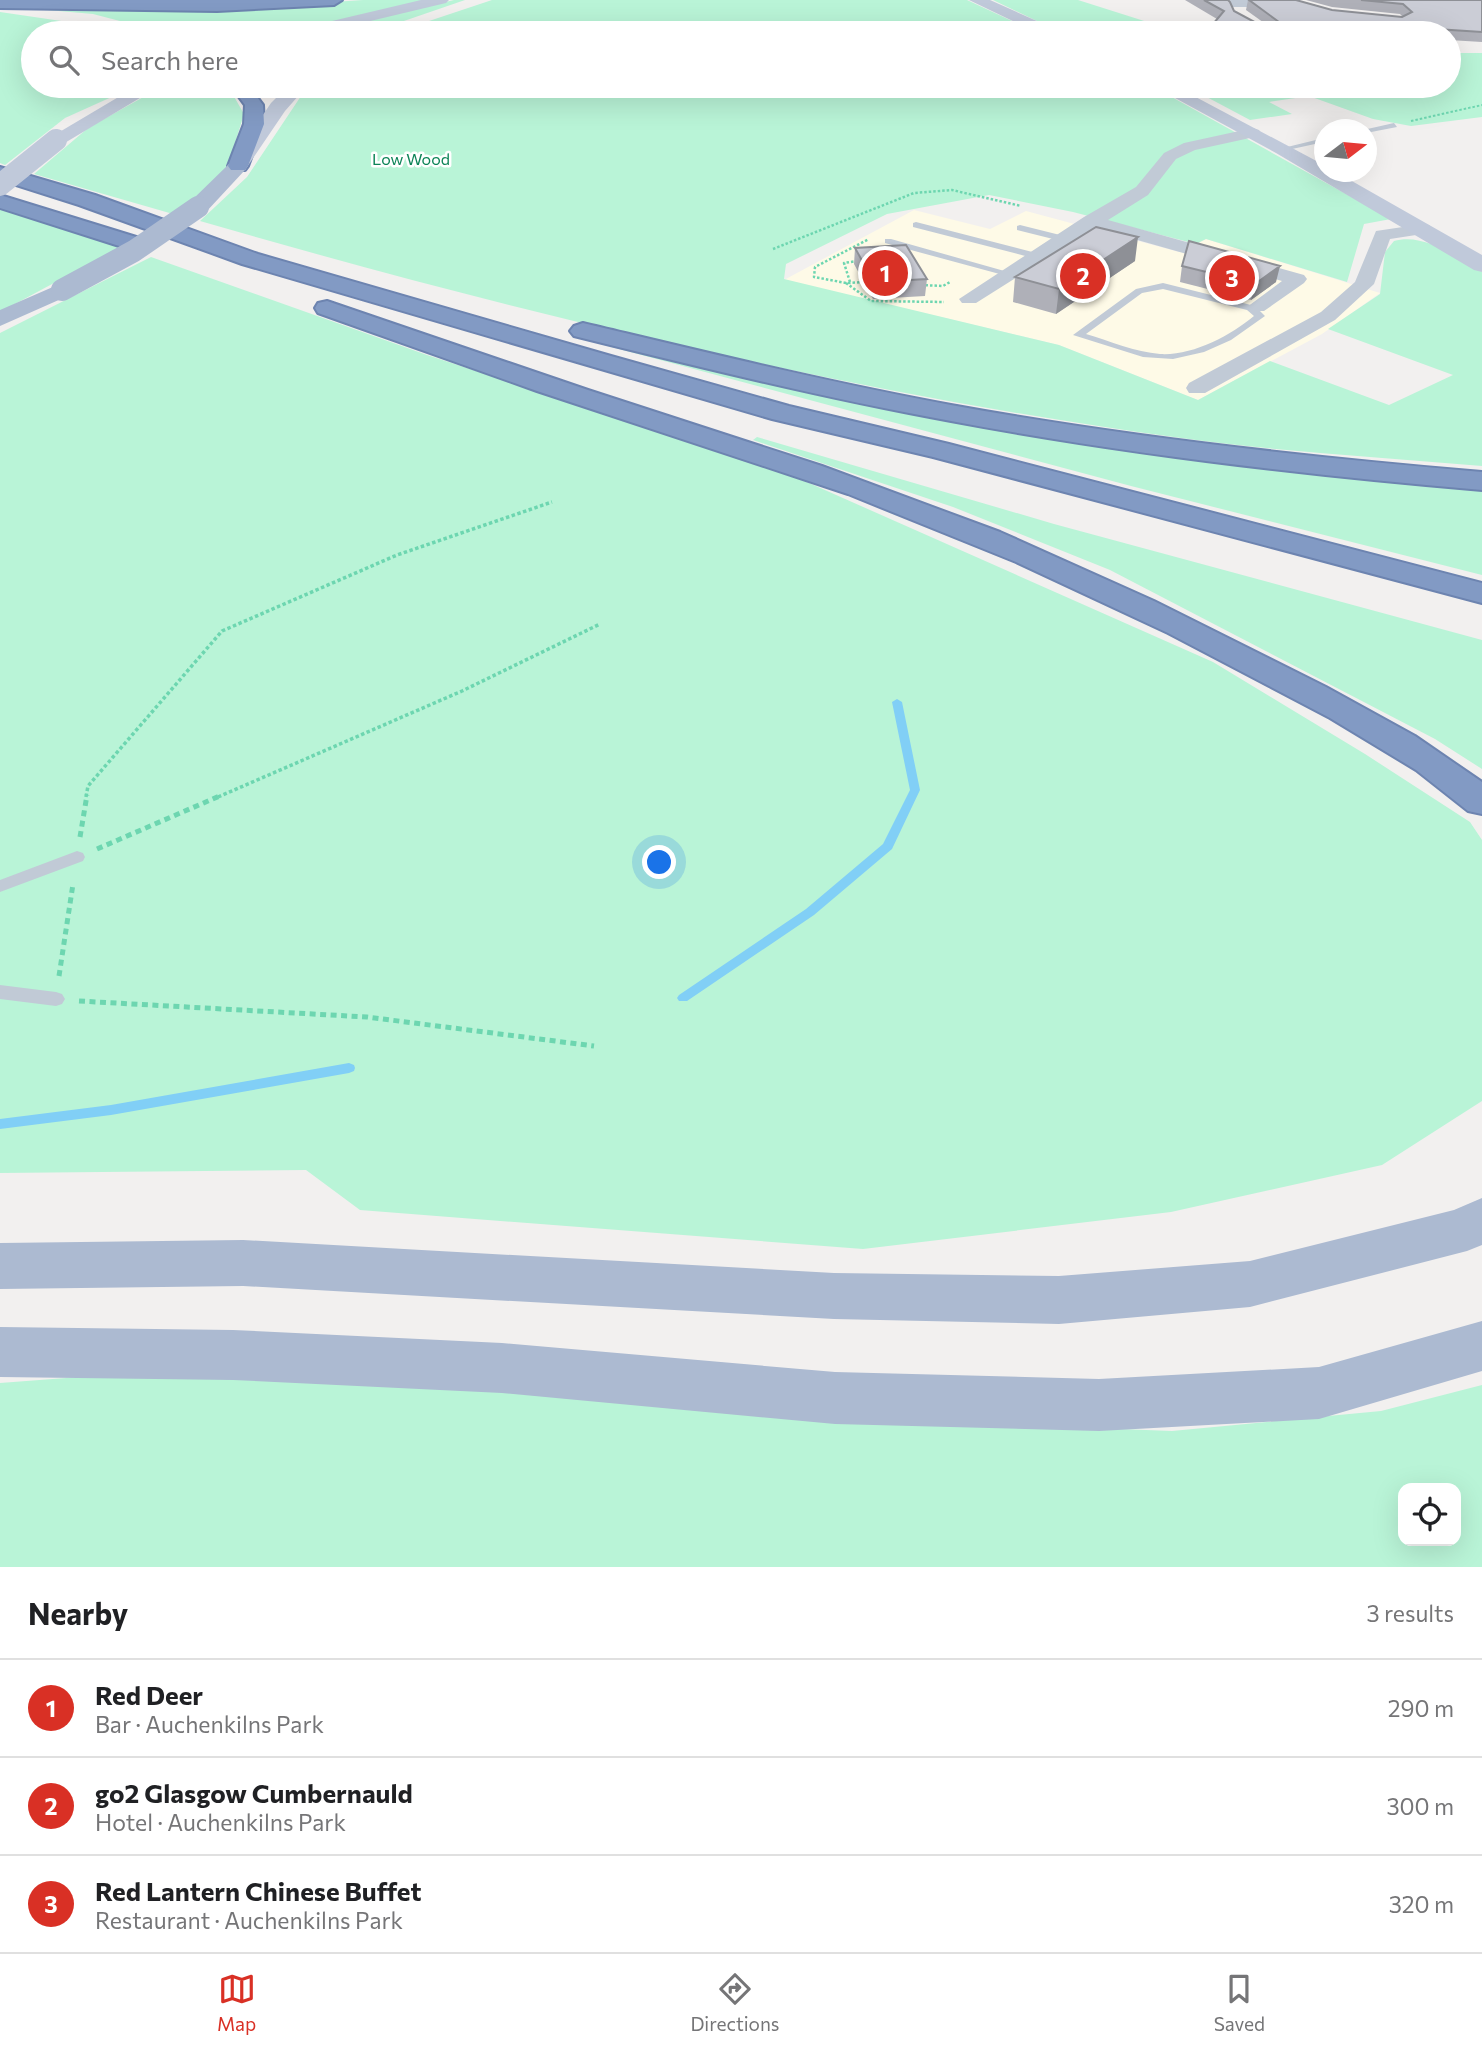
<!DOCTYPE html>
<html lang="en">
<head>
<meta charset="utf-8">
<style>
  body { margin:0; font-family:Commissioner,sans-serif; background:#f6f6f6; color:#202124 }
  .controls { position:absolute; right:21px; bottom:21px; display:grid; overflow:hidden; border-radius:14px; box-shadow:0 7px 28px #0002 }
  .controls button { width:63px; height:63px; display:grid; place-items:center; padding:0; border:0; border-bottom:2px solid #e0e0e0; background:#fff; color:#202124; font:35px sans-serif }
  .compass { position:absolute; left:1314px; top:119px; width:63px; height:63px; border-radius:50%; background:#fff; box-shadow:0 7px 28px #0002; rotate:74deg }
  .you { position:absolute; left:660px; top:863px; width:24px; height:24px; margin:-18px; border:5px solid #fff; border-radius:50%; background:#1a73e8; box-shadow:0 0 0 10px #1a73e833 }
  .badge { display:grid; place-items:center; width:46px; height:46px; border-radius:50%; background:#d93025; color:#fff; font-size:23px; font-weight:700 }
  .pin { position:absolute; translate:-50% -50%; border:4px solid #fff; box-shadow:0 2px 7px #0006 }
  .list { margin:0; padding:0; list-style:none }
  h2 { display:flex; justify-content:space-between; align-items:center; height:91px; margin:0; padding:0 28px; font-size:30px }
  h2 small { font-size:23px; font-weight:400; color:#757577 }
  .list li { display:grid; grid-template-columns:46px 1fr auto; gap:21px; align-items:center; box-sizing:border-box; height:98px; padding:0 28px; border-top:2px solid #e0e0e0 }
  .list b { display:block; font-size:26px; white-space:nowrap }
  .list p { margin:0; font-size:23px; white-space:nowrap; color:#757577 }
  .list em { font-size:23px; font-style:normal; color:#757577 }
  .icon { flex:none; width:38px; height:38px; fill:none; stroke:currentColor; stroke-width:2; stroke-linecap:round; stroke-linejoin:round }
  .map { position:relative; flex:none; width:1482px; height:1567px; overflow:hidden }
  .search { position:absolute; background:#fff; box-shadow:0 7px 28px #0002; left:21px; right:21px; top:21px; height:77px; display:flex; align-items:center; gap:18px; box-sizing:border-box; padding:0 24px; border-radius:38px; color:#757577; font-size:26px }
  .sheet { height:385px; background:#fff }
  nav { display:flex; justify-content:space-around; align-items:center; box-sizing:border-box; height:98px; border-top:2px solid #e0e0e0; background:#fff; font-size:19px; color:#757577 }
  nav a { display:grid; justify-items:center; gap:4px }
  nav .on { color:#d93025 }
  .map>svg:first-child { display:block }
  .commercial { fill:#fefae7 }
  .green { fill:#b9f4d7; fill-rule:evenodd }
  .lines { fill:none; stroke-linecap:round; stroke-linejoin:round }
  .stream { fill:#81cff6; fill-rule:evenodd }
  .highway-casing { stroke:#6d84b0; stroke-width:4 }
  .path-far3 { stroke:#6dd6b0; stroke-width:2; stroke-dasharray:2.5 2; stroke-linecap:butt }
  .path-far2 { stroke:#6dd6b0; stroke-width:2.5; stroke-dasharray:2.5 2; stroke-linecap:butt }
  .path-far1 { stroke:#6dd6b0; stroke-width:3.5; stroke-dasharray:3.5 2.5; stroke-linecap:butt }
  .path { stroke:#6dd6b0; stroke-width:5; stroke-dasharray:6 4.5; stroke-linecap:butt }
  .lane { fill:#c1cad6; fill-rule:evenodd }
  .street { fill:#c1cad6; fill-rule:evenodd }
  .secondary { fill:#c0c9da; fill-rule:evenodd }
  .primary { fill:#acbad1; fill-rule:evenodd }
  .highway { fill:#829ac4; fill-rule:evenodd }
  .secondary-bridge { stroke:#c0c9da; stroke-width:22 }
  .primary-bridge { stroke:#acbad1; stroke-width:22 }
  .wall { fill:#afb0b8 }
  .shaded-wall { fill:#8e9096 }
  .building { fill:#cbcdd6; stroke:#8e9096; stroke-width:2 }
  .labels { text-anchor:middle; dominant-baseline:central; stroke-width:5; stroke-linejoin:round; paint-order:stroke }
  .far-park-label { font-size:16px; fill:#0c8457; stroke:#fff }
</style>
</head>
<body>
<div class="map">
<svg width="1482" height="1567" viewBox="0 0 1482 1567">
  <rect width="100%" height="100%" fill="#f2f0ef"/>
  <path class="commercial" d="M914,210L990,229L1026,211L1179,252L1206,239L1380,293L1322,334L1198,400L1059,345L784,280Z"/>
  <path class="green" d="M363,0H430L284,33H166L93,14L36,9L318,3Z
    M454,0H465L369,33H314Z
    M492,0H967L1038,33H393Z
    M993,0H1078L1182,33H1071L1039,22Z
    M0,12L116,29L128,33H33V86H136L65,118L5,165L0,163Z
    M1459,53H1482V117L1411,126L1373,119L1309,96L1269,102L1292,114L1250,120L1186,86H1413L1443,89L1449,86V77Z
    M163,86H228L244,114L228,166L191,202L173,214L34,174L88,128Z
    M311,86H1152L1391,219L1364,224L1347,282L1206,239L1196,244L1073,212L989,195L887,214L786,264L784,279L1059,345L1198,400L1270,361L1389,405L1453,375L1328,329L1380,294L1385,252L1394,241C1424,232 1458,258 1482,272V466C1382,457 1281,452 1181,438C850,393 521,314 200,221L247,177L301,96Z
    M0,206L121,247L0,312Z
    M151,257L427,355L782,471L1213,662L1365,754L1470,822L1482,840V1101L1382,1165L1171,1212L863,1249L360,1210L306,1170L0,1173V333Z
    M601,340L847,395L1482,489V575L1131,486L593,342Z
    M757,437L1054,524L1482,640V769L1435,739L1110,570L953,507L753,440Z
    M198,1368L886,1420L1172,1431L1381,1411L1482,1385V1567H0V1383ZM1403,1488H1456V1541H1403Z"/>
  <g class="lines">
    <path class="stream" d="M897,699L902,702L920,790L892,849L814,915L687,1001H679L677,998L679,995L806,909L883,844L910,790L892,702Z
      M349,1063L354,1065L355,1068L354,1071L349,1073L111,1115L0,1129V1119L111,1105Z"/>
    <g class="highway-casing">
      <path id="highway" d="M0,0H342L334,5L217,11L0,8Z
        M231,86H249L263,105L264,124L248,166L245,170H231L228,166L244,124L245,105Z
        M0,167L95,195L258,254L611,356L789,406L949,444L1482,583V603L933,457L772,419L242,264L79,205L0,180Z
        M0,195L146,240L149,245L146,250L138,252L0,208Z
        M327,301L588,390L822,466L1000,532L1154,601L1326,687L1415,736L1482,782V814L1468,811L1416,770L1330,718L1168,633L1016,562L848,494L537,391L318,313L315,308L318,303Z
        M583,323C705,352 827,382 951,405C1127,437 1304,457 1482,472V490C1304,475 1127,454 951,421C825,398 699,367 574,336L570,331L574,326Z"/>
    </g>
    <path class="path-far3" d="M1411,121L1482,105"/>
    <path class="path-far2" d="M773,249L914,193L952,190L1021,206
      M850,282L844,263L857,261
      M864,282L846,283L871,301L944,302
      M846,283L814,277L815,267L869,239
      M921,285L943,286L950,282"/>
    <path class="path-far1" d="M86,797L88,786L222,631L397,555L552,502
      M218,797L462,691L600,624"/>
    <path class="path" d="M80,837L87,795
      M97,849L222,795
      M59,976L73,884
      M79,1001L367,1017L594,1046"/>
    <path class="lane" d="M1394,123L1397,127L1366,133V130H1363Z
      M1324,138V142L1283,151L1279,149Z
      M916,222L1040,254L1042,256L1037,259L913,227V223Z
      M1020,225L1068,237L1070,239L1065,242L1017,230V226Z
      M885,239H891L1015,274L1007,276L885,243Z
      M1163,283L1251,305H1261L1262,307L1259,310L1265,316L1231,340L1204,352L1173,359L1143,357L1073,335L1136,289ZM1163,289L1247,310L1254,316C1230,336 1192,356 1160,354C1135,352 1110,341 1086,334L1142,293Z
      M77,851L83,853L85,857L83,861L0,892V880Z
      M0,985L56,992L62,994L65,999L62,1004L56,1006L0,999Z"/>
    <path class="street" d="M1231,0H1293L1296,3L1290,7H1224V1Z
      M1253,128L1259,130L1261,133L1259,136L1195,150L1176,159L1148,195L1108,220L1304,275L1307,279L1304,283L1264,311H1250L1247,307L1282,281L1095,228L976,303H962L959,299L1084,217L1136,187L1164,153L1184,143Z
      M1423,224L1429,225L1432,229L1429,233L1390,239L1374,284L1335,320L1205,393H1189L1186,388L1189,383L1321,312L1355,282L1376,231Z"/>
    <path class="secondary" d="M421,0H449L446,3L320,33H292L294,30Z
      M969,0H990L1057,30L1059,33H1038Z
      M137,86H160L63,144L56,146L46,140Z
      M288,86H307L285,111L245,170H231L228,166L271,103Z
      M1153,86H1175L1324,165V172H1336L1482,255V272L1474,270L1276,153Z"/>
    <path class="primary" d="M238,160L245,162L248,166L245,170L206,212H190L187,207L190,202L231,162Z
      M62,283L70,285L74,290L70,295L0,326V310Z
      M1482,1198V1245L1467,1251L1250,1307L1059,1324L834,1319L243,1286L0,1289V1243L243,1240L834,1273L1059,1276L1250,1261L1454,1210Z
      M1482,1321V1371L1319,1419L1099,1431L835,1424L502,1393L233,1380L0,1377V1327L233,1330L502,1343L835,1372L1099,1379L1319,1367Z"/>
    <use href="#highway" class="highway"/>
    <path class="secondary-bridge" d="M0,185L56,140"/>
    <path class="primary-bridge" d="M62,290L134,251L198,207"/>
  </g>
  <path class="wall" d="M1185,0H1228L1234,11L1260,25H1267L1246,10L1248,0L1332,10L1402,17H1403L1400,14L1332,7L1306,0H1482V42L1449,40V33H1211L1213,24L1217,19Z
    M855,248L927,279L925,296L873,299L854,264Z
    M1135,261L1056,314L1013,302L1015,277Z
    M1182,266L1276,282L1251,300L1180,282Z"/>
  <path class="shaded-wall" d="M1138,237L1135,261L1056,314L1059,289Z
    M1280,266L1276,282L1251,300L1255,284Z"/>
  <path class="building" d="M1204,0H1228L1230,2L1234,11L1260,25H1276L1279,22L1249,0H1296L1332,10L1402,17L1412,12L1403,4L1361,0H1482V32L1419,28L1423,33H1244L1213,24L1224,11Z
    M1096,227L1138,237L1059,289L1015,277Z
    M1189,241L1280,266L1255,284L1182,266Z
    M906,245L927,279L874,282L855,248Z"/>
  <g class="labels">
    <g class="far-park-label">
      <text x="411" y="158">Low Wood</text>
    </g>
  </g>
</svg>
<div class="controls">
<button><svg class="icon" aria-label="locate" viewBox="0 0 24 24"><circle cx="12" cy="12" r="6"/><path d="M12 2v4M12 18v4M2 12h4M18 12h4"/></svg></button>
</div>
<svg class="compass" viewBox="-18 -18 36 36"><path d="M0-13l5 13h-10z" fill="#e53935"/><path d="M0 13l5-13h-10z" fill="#757577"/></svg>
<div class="you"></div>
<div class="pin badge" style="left:885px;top:273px">1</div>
<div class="pin badge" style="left:1083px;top:276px">2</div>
<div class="pin badge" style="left:1232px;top:278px">3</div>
<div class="search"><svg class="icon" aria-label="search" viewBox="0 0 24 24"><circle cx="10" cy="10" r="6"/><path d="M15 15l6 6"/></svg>Search here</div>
</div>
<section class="sheet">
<h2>Nearby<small>3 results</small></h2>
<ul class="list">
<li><span class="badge">1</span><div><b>Red Deer</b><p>Bar · Auchenkilns Park</p></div><em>290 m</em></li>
<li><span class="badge">2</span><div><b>go2 Glasgow Cumbernauld</b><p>Hotel · Auchenkilns Park</p></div><em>300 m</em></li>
<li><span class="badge">3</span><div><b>Red Lantern Chinese Buffet</b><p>Restaurant · Auchenkilns Park</p></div><em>320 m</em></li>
</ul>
</section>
<nav>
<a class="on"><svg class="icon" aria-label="map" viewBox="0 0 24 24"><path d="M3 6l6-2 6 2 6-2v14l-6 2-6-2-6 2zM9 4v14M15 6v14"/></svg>Map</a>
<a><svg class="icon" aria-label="directions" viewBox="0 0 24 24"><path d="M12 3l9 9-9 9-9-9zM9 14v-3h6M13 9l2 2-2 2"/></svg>Directions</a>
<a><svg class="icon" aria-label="saved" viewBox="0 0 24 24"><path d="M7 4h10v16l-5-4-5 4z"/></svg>Saved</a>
</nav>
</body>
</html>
